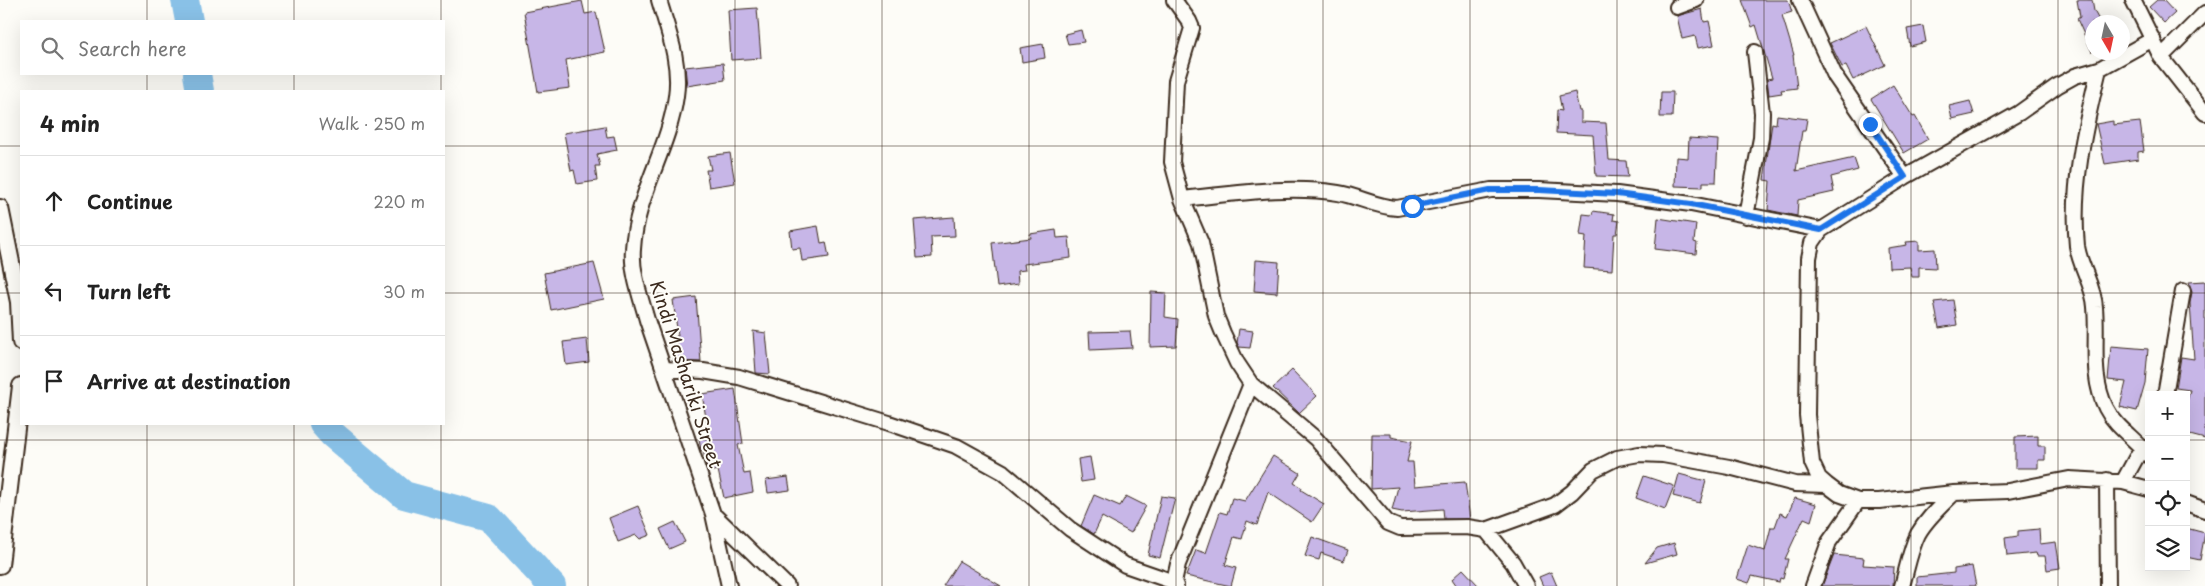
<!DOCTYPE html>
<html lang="en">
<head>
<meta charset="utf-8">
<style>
  body { margin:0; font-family:"Playpen Sans",sans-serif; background:#f6f6f6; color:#222 }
  .controls { position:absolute; right:15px; bottom:15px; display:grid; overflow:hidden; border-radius:0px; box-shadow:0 5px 20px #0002 }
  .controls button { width:45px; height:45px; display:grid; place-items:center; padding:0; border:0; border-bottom:1px solid #e0e0e0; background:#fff; color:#222; font:25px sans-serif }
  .compass { position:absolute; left:2085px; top:15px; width:45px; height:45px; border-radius:50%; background:#fff; box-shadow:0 5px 20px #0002; rotate:171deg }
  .stop { position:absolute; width:15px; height:15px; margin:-11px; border:4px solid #1a73e8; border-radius:50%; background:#fff }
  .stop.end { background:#1a73e8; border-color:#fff; box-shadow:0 1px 5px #0008 }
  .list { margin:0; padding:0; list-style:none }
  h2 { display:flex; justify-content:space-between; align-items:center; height:65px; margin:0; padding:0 20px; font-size:21px }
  h2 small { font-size:16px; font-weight:400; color:#767676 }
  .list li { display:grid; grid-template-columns:32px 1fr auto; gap:15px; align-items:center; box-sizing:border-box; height:90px; padding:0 20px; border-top:1px solid #e0e0e0 }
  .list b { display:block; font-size:19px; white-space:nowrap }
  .list em { font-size:16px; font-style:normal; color:#767676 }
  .icon { flex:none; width:28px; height:28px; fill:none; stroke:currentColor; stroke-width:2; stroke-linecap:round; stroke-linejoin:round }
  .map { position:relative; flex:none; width:2205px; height:586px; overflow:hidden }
  .search { position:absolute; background:#fff; box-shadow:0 5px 20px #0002; left:20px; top:20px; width:425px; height:55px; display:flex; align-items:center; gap:12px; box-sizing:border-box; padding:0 18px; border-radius:0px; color:#767676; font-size:19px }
  .panel { position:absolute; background:#fff; box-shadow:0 5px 20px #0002; left:20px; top:90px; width:425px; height:335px; border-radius:0px }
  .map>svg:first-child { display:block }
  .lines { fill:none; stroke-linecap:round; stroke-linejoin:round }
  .river { stroke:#89c1e7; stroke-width:28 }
  .building { fill:#c7b6e7; stroke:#3b2a1e }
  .minor-casing { stroke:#3b2a1e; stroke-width:18 }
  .tertiary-casing { stroke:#3b2a1e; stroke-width:20 }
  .minor { stroke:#fdfcf7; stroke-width:14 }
  .tertiary { stroke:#fdfcf7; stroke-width:16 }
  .route { stroke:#1a73e8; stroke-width:6 }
  .grid { fill:none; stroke:#3b2a1e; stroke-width:1; stroke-opacity:0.55 }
  .labels { text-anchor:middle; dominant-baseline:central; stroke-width:4; stroke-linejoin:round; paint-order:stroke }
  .street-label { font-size:18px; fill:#3b2a1e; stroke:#fdfcf7 }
</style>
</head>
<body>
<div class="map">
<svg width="2205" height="586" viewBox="0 0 2205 586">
  <rect width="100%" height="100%" fill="#fdfcf7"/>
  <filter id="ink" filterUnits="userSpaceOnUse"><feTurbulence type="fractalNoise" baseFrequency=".02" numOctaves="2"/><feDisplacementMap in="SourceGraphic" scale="10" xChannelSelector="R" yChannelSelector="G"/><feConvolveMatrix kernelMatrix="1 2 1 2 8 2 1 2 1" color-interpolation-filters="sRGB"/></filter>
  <g filter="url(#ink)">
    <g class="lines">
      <path class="river" d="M185,0L189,21
        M197,74L200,91
        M323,424L332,434L404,495L489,518L552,586"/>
    </g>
    <path class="building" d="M1742,0H1788L1792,12L1782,15L1794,55H1793L1797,88L1781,90L1782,93L1769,95L1767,79L1772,78L1756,25L1752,27Z
      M2077,0H2092L2094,11L2100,22H2092V52L2077,19L2080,17Z
      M2157,0H2163L2175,13L2164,23L2149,7Z
      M582,1L585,14L596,12L605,52L566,60L570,88L538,92L524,12Z
      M757,8L761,58L731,60L728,10Z
      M1702,9L1704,22L1709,21L1714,45L1698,48L1695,36L1682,39L1677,16Z
      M1866,26L1885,65L1853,80L1846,66L1842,67L1830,43Z
      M1923,26L1926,42L1910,46L1907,29Z
      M1081,30L1084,42L1068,44L1065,34Z
      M1043,44L1045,58L1022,62L1020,48Z
      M723,63L725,80L687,86L685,67Z
      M1893,85L1913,117L1915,116L1928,139L1904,153L1871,99Z
      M1575,92L1579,111H1581V122L1606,123L1609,160L1626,161L1628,177L1596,176L1593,135L1556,133L1557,110L1562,111L1559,96Z
      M1661,92H1673L1672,117H1660Z
      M1970,101L1974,114L1952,119L1949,106Z
      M1777,115L1807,119L1805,131H1802L1796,171L1854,158L1858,170L1831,177L1834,192L1798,200L1797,216L1768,210L1770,181L1764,180L1772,123L1776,124Z
      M2113,121V125L2140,122L2144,151L2138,152V159L2105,164L2096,124Z
      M605,126L607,137L614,136L617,150L597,154L600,166H595L597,181L577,184L574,170L571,171L564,133Z
      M1689,138L1718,140L1716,182H1703V187L1675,186L1676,157L1688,158Z
      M730,153L735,183L709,187L706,170H711L708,156Z
      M1593,211L1614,214L1613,220L1619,221L1617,234H1614L1612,270L1584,268L1586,236L1580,235L1583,214L1592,215Z
      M954,217L955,236L931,237L932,257L917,258L914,220Z
      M1658,218L1696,224L1694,242L1697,243L1696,254L1655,249Z
      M818,226L821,243L826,242L829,257L802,261L800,248L792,249L790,231Z
      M1056,230L1057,238L1069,237L1071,258L1024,264L1025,270L1017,271L1018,284L997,287L992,243L1031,238L1030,234Z
      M1919,241V250L1935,249L1936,268L1919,267V277H1912L1910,267L1889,268L1888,248L1907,245L1906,242Z
      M1256,260L1279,262L1277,293L1254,291Z
      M594,263L604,299L551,310L544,273Z
      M2205,281V439L2186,434V405L2190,390L2176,388L2181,357L2194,359L2190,303L2192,292L2189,282Z
      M1151,292L1166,293L1165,317L1178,319L1176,346L1150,347Z
      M696,297L701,362L674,361L673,350H677L676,336H678L673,300Z
      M1953,300L1957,325L1939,328L1934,302Z
      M1239,329L1253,331L1250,348L1239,347L1237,343Z
      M753,331L766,333L770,374L756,373Z
      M1130,331L1132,348L1090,350L1089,332Z
      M587,339L589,362L566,365L563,342Z
      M2111,346L2148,349L2145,383L2137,411L2120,407L2126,382L2108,380Z
      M1292,370L1317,396L1299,413L1273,388Z
      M735,389L743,444L738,445L744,474L750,473L753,492L724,498L718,470L708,472L703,450L701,451L699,438L709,436L702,394Z
      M1372,434H1391V437L1412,441L1407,462H1413L1415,486L1465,482L1470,519H1444L1443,509L1402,512L1392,510L1398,487L1371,489Z
      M2038,436V446H2045V460H2038V468H2015V437Z
      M1273,456L1300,473L1294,483L1302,488L1301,490L1324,504L1312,522L1268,492L1257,525L1247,521L1242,539L1234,537L1225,565L1236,568L1231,586L1186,576L1196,550L1206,553L1220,512L1227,514L1232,498L1245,501Z
      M1090,457L1094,480L1081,482L1078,459Z
      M1679,474L1706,481L1700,503L1673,496Z
      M1644,476L1674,486L1665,509L1636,498Z
      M788,477L790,490L768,493L766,480Z
      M1094,495L1120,506L1126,496L1146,506L1131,533L1102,517L1094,534L1081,526Z
      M1161,496L1175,498L1160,558L1148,555Z
      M1795,498L1816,504L1811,521L1804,518L1785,559H1788L1783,579L1780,578L1779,582L1752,576L1749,583L1737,579L1748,545L1765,551L1771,527H1775L1780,513L1787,516Z
      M638,506L650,535L640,539L636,535L618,542L609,518Z
      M675,522L685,542L669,549L660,529Z
      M2186,528L2205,533L2200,560L2186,557Z
      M2039,529L2040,544L2056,542L2060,568L2047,570L2045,556H2037L2036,553L2007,556L2005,538L2018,536V531Z
      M1312,537L1348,550L1344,561L1321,553L1319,560L1305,556Z
      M1674,543L1677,554L1645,563L1657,548Z
      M1834,555L1864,558L1863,565L1894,567L1893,586H1822Z
      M959,561L1001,586H943Z
      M1972,566L1976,586H1917V577L1954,573V569Z
      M1463,569L1479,586H1457L1452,579Z
      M1551,572L1557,586H1543L1539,577Z"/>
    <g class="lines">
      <g class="minor-casing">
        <path id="minor" d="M659,0C668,31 681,63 676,96C669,149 636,195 633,249C631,272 641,298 647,320L713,514L729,586
          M1174,0L1189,21L1192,28L1176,81L1172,162L1182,199L1201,243L1216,316L1223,333L1237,363L1251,384L1316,439L1388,523L1400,528L1467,527L1486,530L1513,563L1526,586
          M1800,0L1835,76L1905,177
          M2133,0L2161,57L2205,113
          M1677,7L1696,0
          M2161,57L2205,13
          M2099,69C2085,127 2071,186 2077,246C2080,267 2094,286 2095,307C2098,342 2090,376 2106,408C2116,428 2136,439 2149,456
          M1182,199C1233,194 1287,185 1338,193C1358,196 1376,207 1397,208L1491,190H1539L1617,194L1691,204L1821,230
          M1746,216L1761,138L1762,113L1755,52
          M664,369L703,371L739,377L889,423L956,446L1003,472L1070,529L1125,565L1174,582
          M2165,395L2183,291
          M2107,480L2108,586
          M2123,482L2142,447
          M2149,489L2123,482L2069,479L2008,491L1954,493L1879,501H1858L1839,494L1827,485L1819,478L1812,463L1807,415L1809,258L1812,243L1821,230L1905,177L2019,113L2057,86L2075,76L2099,69L2153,39
          M2186,503L2205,510
          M713,514L787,586
          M1486,530L1555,505L1572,492L1593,470L1617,458L1639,454L1663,455L1729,467L1795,484L1827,485
          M1176,586L1174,582L1178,564L1251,384
          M1813,586L1829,542L1858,501
          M1902,586C1907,569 1910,550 1918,534C1927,518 1941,506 1954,493"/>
      </g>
      <g class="tertiary-casing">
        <path id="tertiary" d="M0,208L19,302L21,342
          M0,565L21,386"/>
      </g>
      <use href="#minor" class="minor"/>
      <use href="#tertiary" class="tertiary"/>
    </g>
  </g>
  <g class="lines" filter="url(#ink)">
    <path class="route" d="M1412,206L1490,190H1539L1617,194L1691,204L1821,230L1905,177L1870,124"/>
  </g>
  <path class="grid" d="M147,0V21M294,0V21M441,0V21M588,0V586M735,0V586M882,0V586M1029,0V586M1176,0V586M1323,0V586M1470,0V586M1617,0V586M1764,0V586M1911,0V586M2058,0V586M147,74V91M294,74V91M441,74V91M0,146H21M444,146H2205M0,293H21M444,293H2205M147,424V586M294,424V586M441,424V586M0,440H2149M2186,440H2205"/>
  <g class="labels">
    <g class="street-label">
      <text transform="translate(687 374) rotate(72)">Kindi Mashariki Street</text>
    </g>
  </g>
</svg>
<div class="controls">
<button>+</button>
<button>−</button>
<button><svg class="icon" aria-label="locate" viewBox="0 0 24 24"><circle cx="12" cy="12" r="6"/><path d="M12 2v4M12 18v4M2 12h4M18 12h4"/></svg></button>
<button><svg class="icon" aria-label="layers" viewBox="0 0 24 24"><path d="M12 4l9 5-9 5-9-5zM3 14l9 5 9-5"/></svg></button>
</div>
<svg class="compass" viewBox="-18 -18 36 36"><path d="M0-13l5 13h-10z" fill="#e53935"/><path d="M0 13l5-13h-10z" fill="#767676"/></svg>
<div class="stop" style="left:1412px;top:206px"></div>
<div class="stop end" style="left:1870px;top:124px"></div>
<div class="search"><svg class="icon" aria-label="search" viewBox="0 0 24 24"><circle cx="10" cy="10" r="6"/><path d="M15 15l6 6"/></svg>Search here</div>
<section class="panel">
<h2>4 min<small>Walk · 250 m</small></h2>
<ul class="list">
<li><svg class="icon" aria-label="ahead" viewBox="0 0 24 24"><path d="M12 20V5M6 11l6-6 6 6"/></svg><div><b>Continue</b></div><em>220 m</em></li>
<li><svg class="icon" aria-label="left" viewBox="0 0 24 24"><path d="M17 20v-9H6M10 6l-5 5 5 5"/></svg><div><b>Turn left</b></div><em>30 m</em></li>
<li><svg class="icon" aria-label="arrive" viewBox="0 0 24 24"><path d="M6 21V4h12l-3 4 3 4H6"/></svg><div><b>Arrive at destination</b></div></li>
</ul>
</section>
</div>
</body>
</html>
